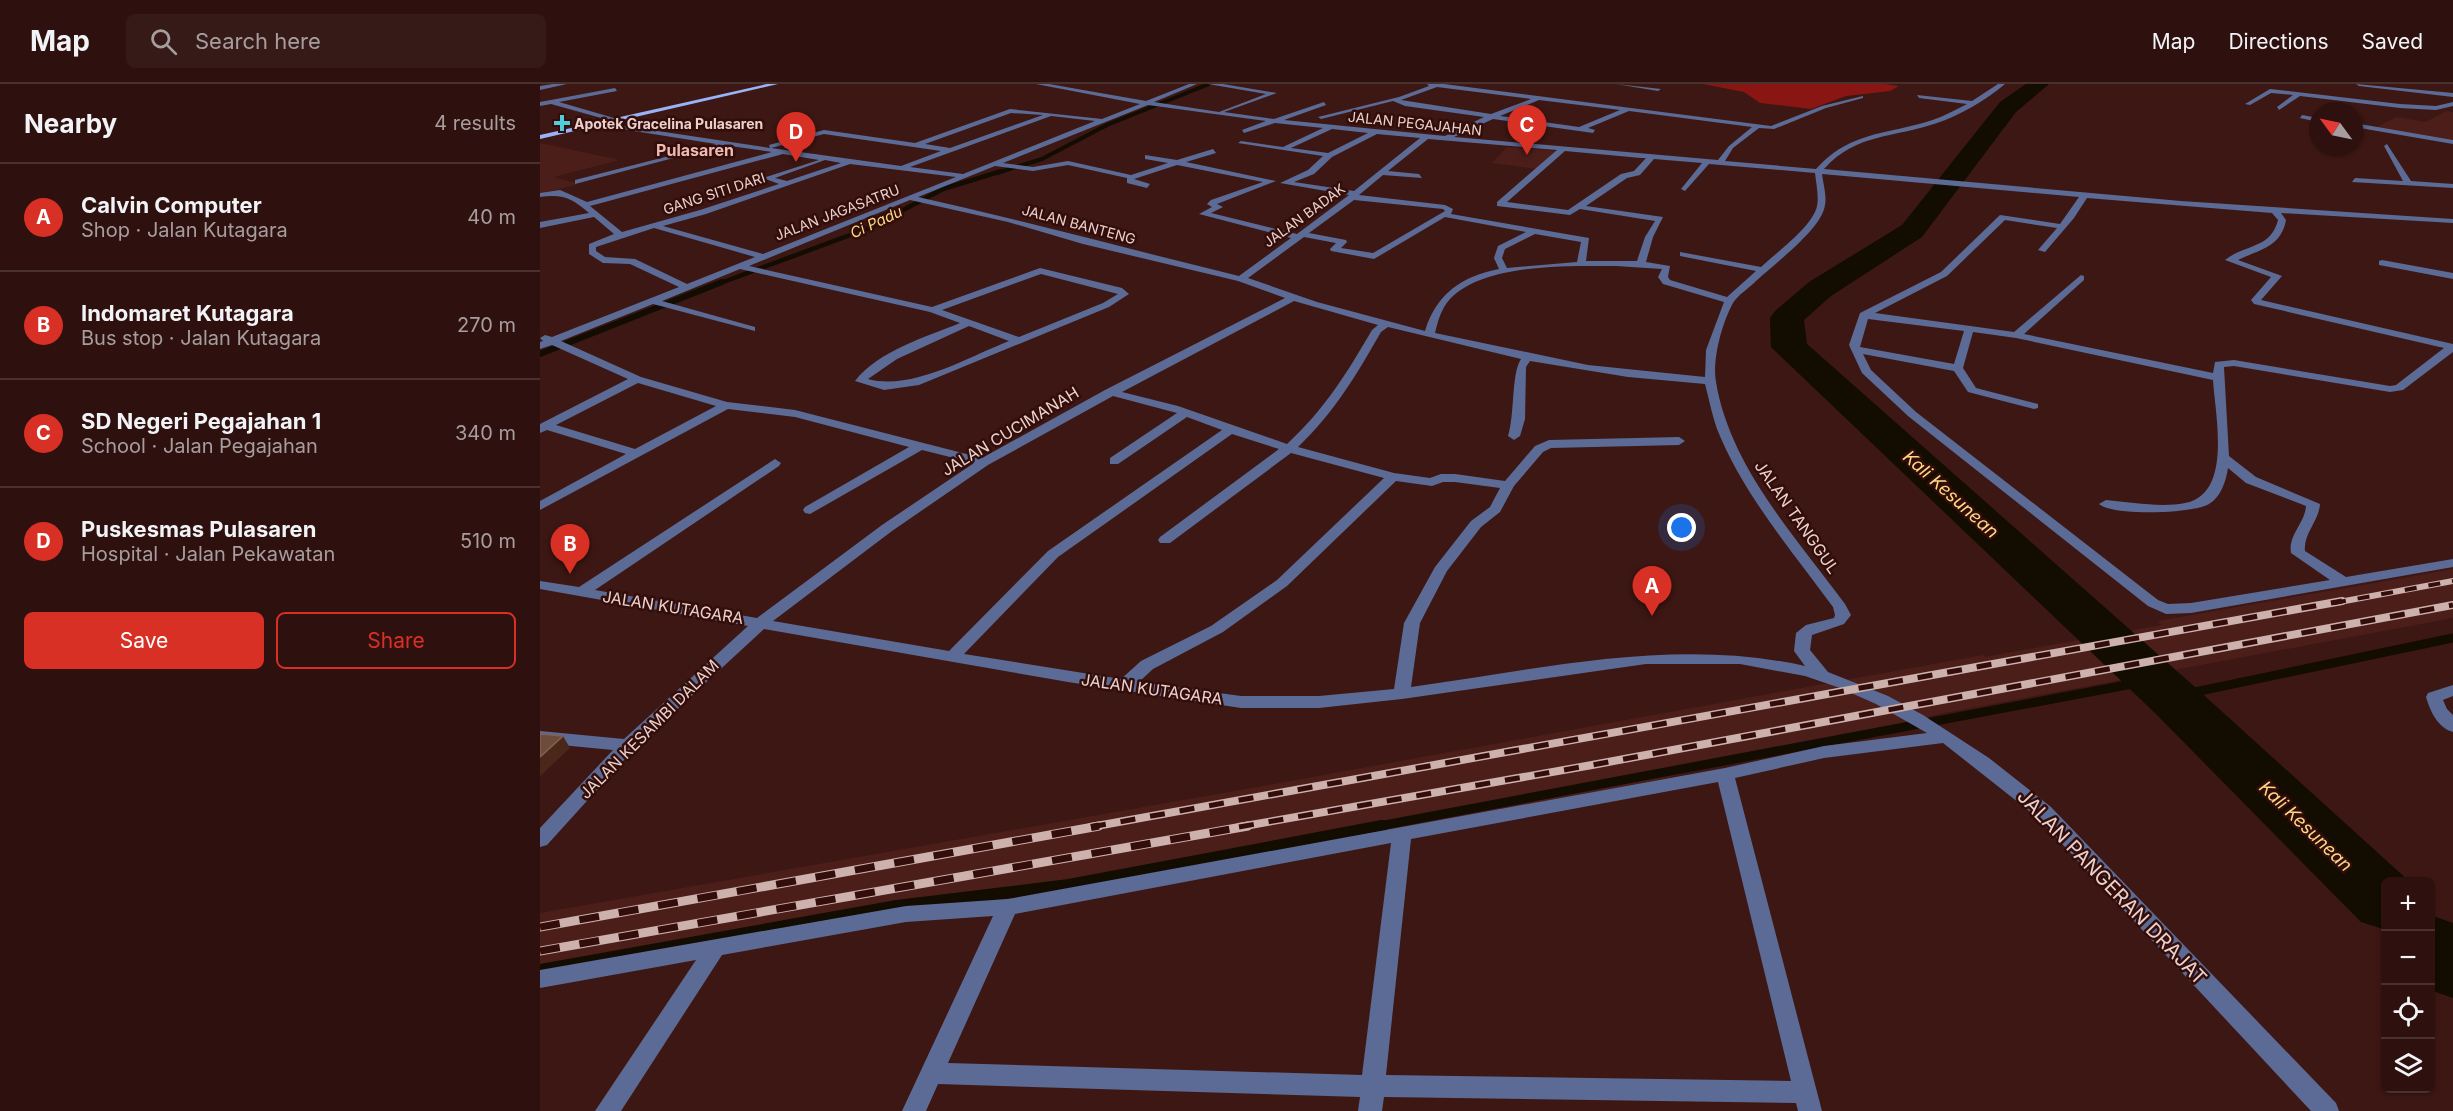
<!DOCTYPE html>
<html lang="en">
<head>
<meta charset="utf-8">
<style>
  body { margin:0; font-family:Inter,sans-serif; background:#361a17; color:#f1f3f6 }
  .controls { position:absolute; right:18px; bottom:18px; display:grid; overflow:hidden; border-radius:9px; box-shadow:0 2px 4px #0004 }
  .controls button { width:54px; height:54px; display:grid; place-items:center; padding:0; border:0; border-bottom:2px solid #49312e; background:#2e110e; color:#f1f3f6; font:30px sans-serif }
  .compass { position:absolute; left:1769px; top:18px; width:54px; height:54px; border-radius:50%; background:#2e110e; box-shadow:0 2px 4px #0004; rotate:303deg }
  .you { position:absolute; left:1142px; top:444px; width:21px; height:21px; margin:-15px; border:4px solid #fff; border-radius:50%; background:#1a73e8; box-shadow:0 0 0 9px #1a73e833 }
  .badge { display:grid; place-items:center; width:39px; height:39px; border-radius:50%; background:#d93025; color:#fff; font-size:20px; font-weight:700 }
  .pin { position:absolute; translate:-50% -50px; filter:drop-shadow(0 2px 3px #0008) }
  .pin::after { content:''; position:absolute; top:32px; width:21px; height:18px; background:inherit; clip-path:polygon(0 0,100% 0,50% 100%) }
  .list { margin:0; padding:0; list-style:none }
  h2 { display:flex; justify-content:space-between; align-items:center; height:78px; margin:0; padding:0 24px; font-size:26px }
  h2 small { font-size:20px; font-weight:400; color:#a79d9e }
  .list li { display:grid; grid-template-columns:39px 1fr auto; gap:18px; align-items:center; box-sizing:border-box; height:108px; padding:0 24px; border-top:2px solid #49312e }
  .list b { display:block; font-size:22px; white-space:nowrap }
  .list p { margin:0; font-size:20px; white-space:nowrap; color:#a79d9e }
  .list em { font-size:20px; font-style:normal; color:#a79d9e }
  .actions { display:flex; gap:12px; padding:18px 24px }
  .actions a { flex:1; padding:14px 0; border:2px solid #d93025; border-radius:9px; text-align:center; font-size:21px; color:#d93025 }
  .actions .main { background:#d93025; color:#fff }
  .icon { flex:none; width:33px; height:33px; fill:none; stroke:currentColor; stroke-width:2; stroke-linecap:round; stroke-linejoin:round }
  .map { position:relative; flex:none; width:1913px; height:1027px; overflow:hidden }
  header { display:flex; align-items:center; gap:36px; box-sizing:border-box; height:84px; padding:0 30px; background:#2e110e; border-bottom:2px solid #49312e }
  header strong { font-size:28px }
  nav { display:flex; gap:33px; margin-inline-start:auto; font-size:21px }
  .search { width:420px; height:54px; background:#361a17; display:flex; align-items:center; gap:15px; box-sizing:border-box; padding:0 21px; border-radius:9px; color:#a79d9e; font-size:22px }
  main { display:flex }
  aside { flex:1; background:#2e110e }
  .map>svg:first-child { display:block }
  .built { fill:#4c1e1a }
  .green { fill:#8a1613 }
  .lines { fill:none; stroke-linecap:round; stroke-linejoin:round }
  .stream-far4 { stroke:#120c01; stroke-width:4 }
  .stream-far3 { stroke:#120c01; stroke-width:4.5 }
  .stream-far2 { stroke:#120c01; stroke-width:6 }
  .stream-far1 { stroke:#120c01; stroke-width:9 }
  .stream { stroke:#120c01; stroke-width:12 }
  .river { fill:#120c01; fill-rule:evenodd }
  .minor { fill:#5b6b95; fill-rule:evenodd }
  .major { fill:#99b3f9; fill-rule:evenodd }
  .rail-far2-casing { stroke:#cdb1ad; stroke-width:6 }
  .rail-far1-casing { stroke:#cdb1ad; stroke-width:8 }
  .rail-casing { stroke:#cdb1ad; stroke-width:9 }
  .rail-far2 { stroke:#320d0a; stroke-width:4; stroke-dasharray:12; stroke-linecap:butt }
  .rail-far1 { stroke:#320d0a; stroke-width:5; stroke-dasharray:15; stroke-linecap:butt }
  .rail { stroke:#320d0a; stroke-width:7; stroke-dasharray:20; stroke-linecap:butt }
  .shaded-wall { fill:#4b271a }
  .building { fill:#6e4c3c; stroke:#816152; stroke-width:1.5 }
  .poi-dot { fill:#53cbdb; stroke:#320d0a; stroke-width:2 }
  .labels { text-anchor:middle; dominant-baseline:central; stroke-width:5; stroke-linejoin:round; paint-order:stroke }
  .far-poi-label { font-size:14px; font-weight:bold; fill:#ebd1cd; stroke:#320d0a; text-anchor:start }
  .far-street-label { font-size:14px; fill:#ebd1cd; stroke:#320d0a }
  .far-water-label { font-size:15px; font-style:italic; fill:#fbd985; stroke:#320d0a }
  .far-quarter-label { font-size:16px; font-weight:bold; fill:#edbbb3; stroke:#320d0a }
  .street-label { font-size:16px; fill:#ebd1cd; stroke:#320d0a }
  .water-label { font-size:18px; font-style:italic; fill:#fbd985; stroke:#320d0a }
  .near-street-label { font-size:20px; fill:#ebd1cd; stroke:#320d0a }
</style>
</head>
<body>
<header>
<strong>Map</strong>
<div class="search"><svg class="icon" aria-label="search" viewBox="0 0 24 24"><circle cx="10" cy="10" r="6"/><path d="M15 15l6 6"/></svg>Search here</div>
<nav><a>Map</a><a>Directions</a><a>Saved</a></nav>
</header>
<main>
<aside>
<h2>Nearby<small>4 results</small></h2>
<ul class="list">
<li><span class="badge">A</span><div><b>Calvin Computer</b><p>Shop · Jalan Kutagara</p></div><em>40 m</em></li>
<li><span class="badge">B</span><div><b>Indomaret Kutagara</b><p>Bus stop · Jalan Kutagara</p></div><em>270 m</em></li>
<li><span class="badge">C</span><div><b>SD Negeri Pegajahan 1</b><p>School · Jalan Pegajahan</p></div><em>340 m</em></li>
<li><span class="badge">D</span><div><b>Puskesmas Pulasaren</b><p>Hospital · Jalan Pekawatan</p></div><em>510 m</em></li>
</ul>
<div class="actions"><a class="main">Save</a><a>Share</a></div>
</aside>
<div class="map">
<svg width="1913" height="1027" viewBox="0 0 1913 1027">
  <rect width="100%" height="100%" fill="#3d1713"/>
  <path class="built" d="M1906,27L1913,28V57L1835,44L1856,33L1886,38Z
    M0,59L80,76L14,93L39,100L0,110Z
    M967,63L1018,67L998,85L952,79Z
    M1913,485V534L1404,629L1112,697L526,807L434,819L0,890V829L723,702L1443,571L1445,573L1621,541L1618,537Z"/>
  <path class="green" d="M1163,0H1345L1359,2L1350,7L1306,12L1271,25L1220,19L1204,8Z"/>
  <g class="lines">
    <path class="stream-far4" d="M457,89L502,75L567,41L669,0"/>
    <path class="stream-far3" d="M178,200L329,144L403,105L462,87"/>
    <path class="stream-far2" d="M0,270L182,198"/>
    <path class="stream-far1" d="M1631,613L1913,554
      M834,743L1613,596"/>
    <path class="stream" d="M0,886L357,822L529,801L842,742"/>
    <path class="river" d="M1486,0H1509L1476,28L1382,153L1291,212L1264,236L1267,260L1656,604L1870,798H1846V846L1821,838L1616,630L1231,263L1230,234L1235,227L1269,198L1362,141L1460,18Z
      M1890,831L1913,839V914L1890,906Z"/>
    <path class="minor" d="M13,0H27L0,6V2Z
      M496,0H509L606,17L649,0H657L614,18L679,28L726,10L668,0H683L737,9L684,28L734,35L784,18L786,21L744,36L905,52L944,33L865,22L853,17L781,35L778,33L859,13L889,2L887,0H904L1231,42L1282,22L1323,12V14L1286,24L1234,45L1219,44L1193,64L1185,77L1276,85C1306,52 1335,51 1375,41C1394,37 1410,29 1427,20L1379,14L1377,11L1432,17L1458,0H1465C1446,16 1421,31 1397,39C1354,54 1316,49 1284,85L1641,117L1913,135V139L1741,129L1746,136C1741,163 1721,165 1698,176L1742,192L1721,216L1913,260V268L1863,306L1850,308L1694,282L1684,283L1689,372L1716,393L1780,420C1779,437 1763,450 1765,467L1806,493L1913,475V483L1651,529L1626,530L1608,522L1368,332L1322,289L1309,261L1320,229L1401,188L1460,131L1520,140L1539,113L1282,90C1283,99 1287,112 1285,121C1282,145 1234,180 1216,197C1209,204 1198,211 1193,219C1182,239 1172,276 1176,298C1190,383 1256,453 1305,520L1311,531L1304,540L1272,551L1270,566L1288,588L1348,612L1383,631L1449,674L1511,723L1796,1019L1799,1027H1771L1497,733L1403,659L1284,674L1195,694L1282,1027H1258L1256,1019L844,1013L842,1027H818L820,1013L398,1000L386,1027H362L453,832L366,838L182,871L81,1027H55L156,876L0,904V886L366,822L468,815L1185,684L1284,662L1387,649L1336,620L1300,604L1265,592L1200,580H1106L862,615L779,624H701L528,598L224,545L94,665L7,761L0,763V744L73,666L0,659V647L84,655L208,542L0,505V497L39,503L235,375L241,379L239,382L55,506L217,534L342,441L434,379L382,366L270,430L265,429L263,426L265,423L369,363L255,333L188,325L0,426V417L86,370L7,346L0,349V340L88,295L12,261L0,265V258L3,257L0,254L5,251L12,253L139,203L90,180L63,179L49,170V160L74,150L54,133L0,144V138L49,129C31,114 24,110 0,113V109L20,106L47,118L232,68L183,61L35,100V96L176,60L56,41L58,38L230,64L229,61L284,46L375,59L470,25L562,35L600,20ZM897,3L991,15L951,30L861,16ZM999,16L1080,26L1039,43L960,32ZM608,21L726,37L702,46L704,49L735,39L783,44L743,63L701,57L698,59L783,72L768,86L740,99L809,111L757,150L671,129L683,123L677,120L736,97L646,78L676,69L673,65L637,76L605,71V75L628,79L591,91L528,77L493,83L463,79ZM1089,27L1212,43L1189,62L1178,76L914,53L953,35L1053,49L1055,46L1048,44ZM471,29L503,31L410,64L385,60ZM511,32L555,37L423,90L370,83ZM792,45L828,49L788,69L751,64ZM284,50L401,67L361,82L231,64ZM837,50L880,54L814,107L754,98L774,90L792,73ZM888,55L1017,66L957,118V122L1030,131L1040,125L1115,137L1105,153L1097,177H1046L1049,154L911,130L913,125L905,121L819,111L843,91L882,94L879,90L848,87ZM1025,67L1101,74H1106L1094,87L1081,90L1028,126L967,118ZM243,70L279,76L223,94L239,100L160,126L82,148L50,122ZM1114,75L1162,79L1141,105L1145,107L1169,80L1275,89C1276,99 1279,112 1277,122C1273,142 1236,169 1221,183L1140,168V172L1216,187L1187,213L1130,196L1128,193L1130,182L1106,178L1113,153L1123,133L1046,122L1087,94L1100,91ZM285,76L301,79L247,97L235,94ZM310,80L416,93L223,170L123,142L166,130ZM528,81L587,94V99L607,104L610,100L594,95L637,81L723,98L671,116L667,120L672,123L659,130L751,154L699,192C592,166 486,137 378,113L455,82L493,87ZM1547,114L1732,129L1738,136C1731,165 1705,160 1685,176L1731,193L1711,216L1714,220L1904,264L1856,301L1850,302L1694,276L1675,278L1673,289L1484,250L1544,196V192L1541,191L1474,248L1335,229L1407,192L1465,136L1517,144L1498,166L1505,168L1534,134ZM370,116L468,138L543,160L698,197L745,214L565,306L442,374L255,326L187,318L101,293L21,257L113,220L215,247V243L122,217L200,185L390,228L420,239C386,253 338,267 315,297L344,306L379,301L569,223L589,210L582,204L500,184L392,223L209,182ZM814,116L903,125L905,127L833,169L801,164L807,158L806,156L769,149ZM905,133L986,148L958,162L954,174L959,185C922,192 896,210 885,247L777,218L708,194L764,153L796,159L790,165L791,167L834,175ZM114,144L215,173L147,200L95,175L65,173L56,167V163ZM995,150L1041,158L1037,178L967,184L962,174L965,165ZM1076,182L1122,185L1118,193L1123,200L1184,218L1166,266L1165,293L1048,281L895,249C898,237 901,225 910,215C945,179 1029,182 1076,182ZM501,190L578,210L563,219L479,253L402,226ZM754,217L838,241L832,246C807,289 784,326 747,360L638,322L582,308ZM1328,235L1424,247L1414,280L1320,263ZM429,242L469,257C428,273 372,307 328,295L357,275ZM848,243L981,275C971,290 975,330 968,352L974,356L980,352L985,335L986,283L990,277L1088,293L1165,300C1169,315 1172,331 1177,345C1203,410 1252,467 1293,523L1295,531L1294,534L1266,541L1256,549L1254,567L1265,582C1134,553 1002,585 871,603L880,539L907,487L941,443L960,428L974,402L1003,368L1011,364L1139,361L1145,357L1139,353L1009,356L995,362L965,397L915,390H901L890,394L854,389L758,363C794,329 817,290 841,248ZM1433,248L1476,254L1673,296C1675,330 1693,410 1645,419C1620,424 1591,418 1566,416L1559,420C1572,432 1652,430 1669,420C1681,413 1686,397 1688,384L1706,399L1766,422C1765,439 1748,451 1751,469L1790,496L1651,519L1628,520L1618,516L1376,328L1331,286L1323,270L1414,287L1428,308L1494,325L1498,324V320L1436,304L1423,284ZM98,299L176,322L95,365L16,341ZM573,312L637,329L570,374V380H578L647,333L682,346L508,467L409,567L233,537L352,447L448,381ZM692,350L739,365L620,453L618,456L620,459H630L751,369L844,394L737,496L671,542L601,577L581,595L424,570L518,473ZM856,397L892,402L903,398H915L960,404L950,423L931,437L895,483L864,539L854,605L779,612H701L599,598L613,585L683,548L747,502ZM1178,698L1251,997L846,991L871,755ZM851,759L822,991L408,979L475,830Z
      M1076,0L1121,5L1118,7Z
      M1816,0L1913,9V13L1819,2Z
      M75,4L77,7L19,18L74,34L72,37L11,20L0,22V18Z
      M1730,5L1860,20L1896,22L1913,18V22L1896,26L1860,24L1760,12L1739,26L1737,23L1753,11L1731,9L1710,21L1705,20Z
      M1762,31L1778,34V38L1760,34Z
      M1814,39L1913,56V60L1814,43Z
      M1847,60L1871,97L1913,100V104L1812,98L1815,94L1863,97L1844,62Z
      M1842,176L1913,189V195L1839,181V177Z
      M1913,601V612L1903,616L1907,625L1913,631V648C1898,644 1890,627 1886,613L1888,609Z"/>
    <path class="major" d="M227,0H238L0,55V51Z"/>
    <g class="rail-far2-casing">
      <path id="rail-far2" d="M1794,519L1913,497"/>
    </g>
    <g class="rail-far1-casing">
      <path id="rail-far1" d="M551,743L1802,517
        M699,743L1052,681L1913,521"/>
    </g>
    <g class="rail-casing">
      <path id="rail" d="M0,843L559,742
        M0,867L708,742"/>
    </g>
    <use href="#rail-far2" class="rail-far2"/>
    <use href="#rail-far1" class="rail-far1"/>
    <use href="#rail" class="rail"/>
  </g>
  <path class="shaded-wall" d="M23,652L30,664L0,692V673Z"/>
  <path class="building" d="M0,650L23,652L0,673Z"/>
  <path class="poi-dot" d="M19 30h6v6h6v6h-6v6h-6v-6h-6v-6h6z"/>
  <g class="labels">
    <g class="far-poi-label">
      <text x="34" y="39">Apotek Gracelina Pulasaren</text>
    </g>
    <g class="far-street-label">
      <text transform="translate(875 39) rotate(6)">JALAN PEGAJAHAN</text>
      <text transform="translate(174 109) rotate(-18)">GANG SITI DARI</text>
      <text transform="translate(297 128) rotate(-21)">JALAN JAGASATRU</text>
      <text transform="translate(764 131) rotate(-36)">JALAN BADAK</text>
      <text transform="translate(539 140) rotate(15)">JALAN BANTENG</text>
    </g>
    <g class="far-water-label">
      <text transform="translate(336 138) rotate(-25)">Ci Padu</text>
    </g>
    <g class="far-quarter-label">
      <text x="155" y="66">Pulasaren</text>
    </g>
    <g class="street-label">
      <text transform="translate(470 347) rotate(-31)">JALAN CUCIMANAH</text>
      <text transform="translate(1257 433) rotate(55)">JALAN TANGGUL</text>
      <text transform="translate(133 523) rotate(9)">JALAN KUTAGARA</text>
      <text transform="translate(612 605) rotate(8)">JALAN KUTAGARA</text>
      <text transform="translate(109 645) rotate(-45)">JALAN KESAMBI DALAM</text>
    </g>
    <g class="water-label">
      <text transform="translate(1411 410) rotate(42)">Kali Kesunean</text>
      <text transform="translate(1766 742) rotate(44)">Kali Kesunean</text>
    </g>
    <g class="near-street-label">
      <text transform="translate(1572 803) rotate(46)">JALAN PANGERAN DRAJAT</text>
    </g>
  </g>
</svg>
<div class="controls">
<button>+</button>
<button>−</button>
<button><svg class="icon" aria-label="locate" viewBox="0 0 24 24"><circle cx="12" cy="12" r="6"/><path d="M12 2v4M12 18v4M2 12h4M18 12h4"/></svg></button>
<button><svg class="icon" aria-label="layers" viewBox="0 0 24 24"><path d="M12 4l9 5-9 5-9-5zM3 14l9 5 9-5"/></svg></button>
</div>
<svg class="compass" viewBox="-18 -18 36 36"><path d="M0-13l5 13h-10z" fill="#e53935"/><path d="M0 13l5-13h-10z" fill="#a79d9e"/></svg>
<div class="you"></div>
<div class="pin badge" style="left:1112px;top:532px">A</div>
<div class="pin badge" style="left:30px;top:490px">B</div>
<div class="pin badge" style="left:987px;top:71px">C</div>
<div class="pin badge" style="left:256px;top:78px">D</div>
</div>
</main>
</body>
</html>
